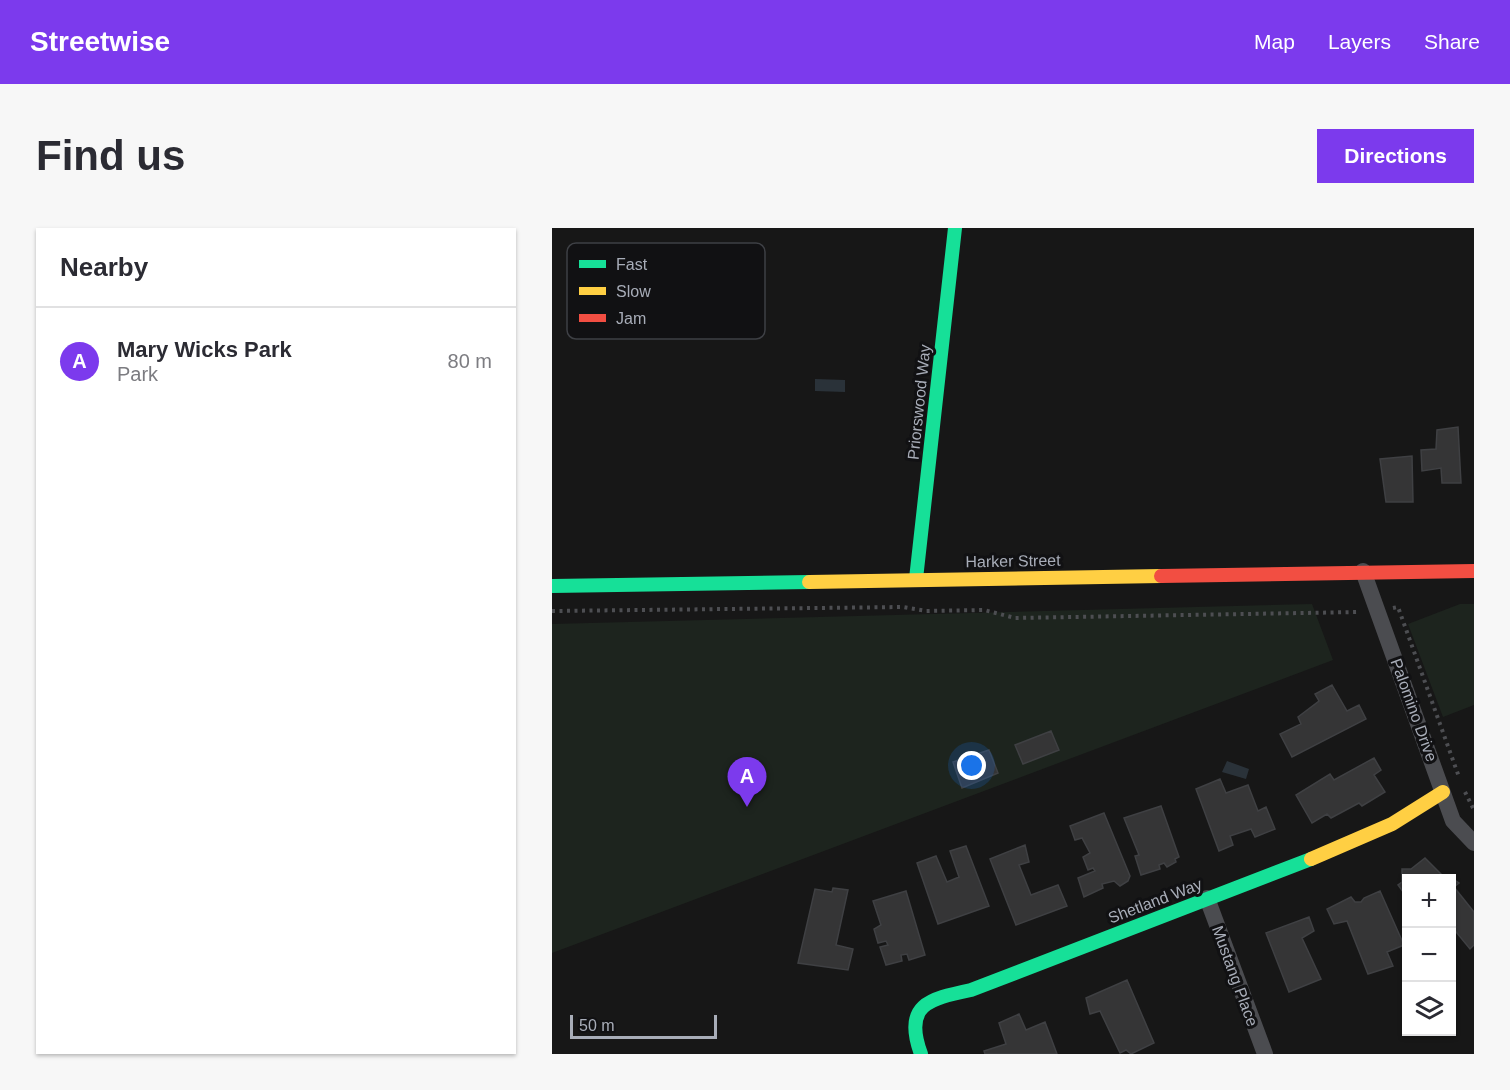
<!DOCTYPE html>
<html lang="en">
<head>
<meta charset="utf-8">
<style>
  body { margin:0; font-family:Helvetica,sans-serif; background:#f7f7f7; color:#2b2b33 }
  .controls { position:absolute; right:18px; bottom:18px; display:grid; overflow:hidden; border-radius:0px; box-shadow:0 2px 4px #0004 }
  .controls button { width:54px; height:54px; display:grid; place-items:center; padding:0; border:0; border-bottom:2px solid #e1e1e2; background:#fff; color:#2b2b33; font:30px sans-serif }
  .scale { position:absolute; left:18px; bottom:15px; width:147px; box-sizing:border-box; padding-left:6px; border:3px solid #a8adb8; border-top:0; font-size:16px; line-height:21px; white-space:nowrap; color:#a8adb8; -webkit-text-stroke:4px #111113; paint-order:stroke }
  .you { position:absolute; left:420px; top:538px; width:21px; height:21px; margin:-15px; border:4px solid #fff; border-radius:50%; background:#1a73e8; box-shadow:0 0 0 9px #1a73e833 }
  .badge { display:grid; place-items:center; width:39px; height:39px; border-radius:50%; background:#7c3aed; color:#fff; font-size:20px; font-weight:700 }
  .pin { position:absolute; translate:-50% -50px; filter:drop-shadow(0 2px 3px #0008) }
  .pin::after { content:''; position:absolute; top:32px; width:21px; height:18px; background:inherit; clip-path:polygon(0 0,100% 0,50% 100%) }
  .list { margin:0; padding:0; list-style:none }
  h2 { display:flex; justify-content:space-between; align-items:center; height:78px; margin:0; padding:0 24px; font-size:26px }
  h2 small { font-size:20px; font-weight:400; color:#7c7c81 }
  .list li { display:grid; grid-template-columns:39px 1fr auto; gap:18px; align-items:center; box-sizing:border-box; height:108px; padding:0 24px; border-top:2px solid #e1e1e2 }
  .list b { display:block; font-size:22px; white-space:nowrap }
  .list p { margin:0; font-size:20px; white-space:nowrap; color:#7c7c81 }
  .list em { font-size:20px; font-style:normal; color:#7c7c81 }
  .icon { flex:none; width:33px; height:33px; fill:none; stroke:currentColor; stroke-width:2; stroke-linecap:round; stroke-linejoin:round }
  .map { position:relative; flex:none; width:922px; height:826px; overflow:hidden; border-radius:0px }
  header { display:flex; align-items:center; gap:36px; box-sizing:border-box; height:84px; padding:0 30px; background:#7c3aed; color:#fff }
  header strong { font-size:28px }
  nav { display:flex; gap:33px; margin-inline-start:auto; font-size:21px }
  .intro { display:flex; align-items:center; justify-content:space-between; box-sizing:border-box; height:144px; padding:0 36px }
  h1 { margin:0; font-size:42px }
  .button { padding:15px 27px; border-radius:0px; background:#7c3aed; color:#fff; font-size:21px; font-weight:700 }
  main { display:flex; gap:36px; padding:0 36px }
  aside { flex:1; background:#fff; border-radius:0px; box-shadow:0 2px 4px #0004 }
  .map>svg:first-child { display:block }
  .green { fill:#1d241e }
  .water { fill:#2a3239 }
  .building { fill:#353536; stroke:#3f4043; stroke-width:1.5 }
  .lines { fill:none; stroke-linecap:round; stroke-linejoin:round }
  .path { stroke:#4d4e52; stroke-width:4; stroke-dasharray:3 4.5; stroke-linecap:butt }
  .street { stroke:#4b4c50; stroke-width:16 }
  .fast { stroke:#16e098; stroke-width:14 }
  .slow { stroke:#ffcf43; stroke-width:14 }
  .jam { stroke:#f24e42; stroke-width:14 }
  .labels { text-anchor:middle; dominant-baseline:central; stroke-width:6; stroke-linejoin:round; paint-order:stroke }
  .street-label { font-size:16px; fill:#a8adb8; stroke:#111113 }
  .key { fill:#111113; stroke:#3e4045; stroke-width:1.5 }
  .key-label { font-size:16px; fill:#a8adb8 }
</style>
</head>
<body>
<header>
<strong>Streetwise</strong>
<nav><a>Map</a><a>Layers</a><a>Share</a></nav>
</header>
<div class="intro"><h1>Find us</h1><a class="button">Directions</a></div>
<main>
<aside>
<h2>Nearby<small></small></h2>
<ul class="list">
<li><span class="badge">A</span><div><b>Mary Wicks Park</b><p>Park</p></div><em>80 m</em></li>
</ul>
</aside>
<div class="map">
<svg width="922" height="826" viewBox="0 0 922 826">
  <rect width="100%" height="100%" fill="#171717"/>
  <path class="green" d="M760,376L781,432L0,725V396Z
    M908,376H922V477L891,489L856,396Z"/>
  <path class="water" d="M263,151L293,152V164L263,163Z
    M675,533L697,541L694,551L670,544Z"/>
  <path class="building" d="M906,199L909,255H890L889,240L870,243L869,222L884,221L885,202Z
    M860,228L861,274H834L828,231Z
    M780,457L795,483L807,477L814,491L740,529L728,506L749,496L746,489L767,473L763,466Z
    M499,503L507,522L471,536L463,517Z
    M437,522L446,545L410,560L401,534Z
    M822,530L829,542L822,547L833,564L810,578L807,575L779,590L775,586L760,595L744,567L778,546L782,552Z
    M668,551L674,565L696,557L706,583L714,579L723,601L703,609L699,601L678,608L681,617L667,623L644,561Z
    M609,578L627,629L623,631L624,634L615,639L612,635L607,637L608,641L589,647L583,628L587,627L572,590Z
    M552,585L578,648L576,653L568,658L562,653L550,656L551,660L532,669L526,650L543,643L541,640L536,642L531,629L538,625L530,610L523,612L518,598Z
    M473,617L477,634L467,637L479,667L506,657L515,678L464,697L438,631Z
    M414,618L437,678L386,696L365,635L384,628L395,654L407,649L398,623Z
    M873,630L893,650L897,648L907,655L902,659L922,684V717L918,721L900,699V650H854V668L846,657L850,654V641H859Z
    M281,660L296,662L284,717L301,721L296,742L246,735L263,661L280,664Z
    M354,663L373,727L357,732L355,726L349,727L350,733L334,737L328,719L336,717L334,713L326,715L322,701L329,697L321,673Z
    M828,663L852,717L835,724L841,738L816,746L795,693L782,696L775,681L799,669L803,674H809L812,670Z
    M757,689L762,703L750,710L769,751L737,764L714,705Z
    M575,752L602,815L579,826L574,822L568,825L548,783L538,786L534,770Z
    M467,786L474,802L493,794L505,826H433L432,823L454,816L447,795Z"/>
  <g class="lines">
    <path class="path" d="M841,380L846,379L907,549
      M0,383L351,379L374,383L432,382L463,390L807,384
      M913,564L922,582"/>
    <path class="street" d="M811,343L901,593L922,615
      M655,670L713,826"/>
    <path class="fast" d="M364,351L403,0
      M0,358L257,354
      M369,826C351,777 376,771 419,762L759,631"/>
    <path class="slow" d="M257,354L609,348
      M759,631L840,596L891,564"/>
    <path class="jam" d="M609,348L922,343"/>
  </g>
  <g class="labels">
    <g class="street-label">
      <text transform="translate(367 174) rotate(-84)">Priorswood Way</text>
      <text transform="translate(461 333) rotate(-1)">Harker Street</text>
      <text transform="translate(862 482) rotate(70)">Palomino Drive</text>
      <text transform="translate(603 673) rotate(-21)">Shetland Way</text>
      <text transform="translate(683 748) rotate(70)">Mustang Place</text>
    </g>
  </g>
  <rect x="15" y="15" width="198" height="96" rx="9" class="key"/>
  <rect x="27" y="32" width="27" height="8" fill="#16e098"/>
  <rect x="27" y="59" width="27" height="8" fill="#ffcf43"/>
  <rect x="27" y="86" width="27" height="8" fill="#f24e42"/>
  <g class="key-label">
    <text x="64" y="42">Fast</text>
    <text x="64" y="69">Slow</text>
    <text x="64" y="96">Jam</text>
  </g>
</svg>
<div class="controls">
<button>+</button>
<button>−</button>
<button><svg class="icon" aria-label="layers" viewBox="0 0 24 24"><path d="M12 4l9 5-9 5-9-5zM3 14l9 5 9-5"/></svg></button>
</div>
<div class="scale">50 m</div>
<div class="you"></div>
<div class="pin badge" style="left:195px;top:579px">A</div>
</div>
</main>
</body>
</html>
